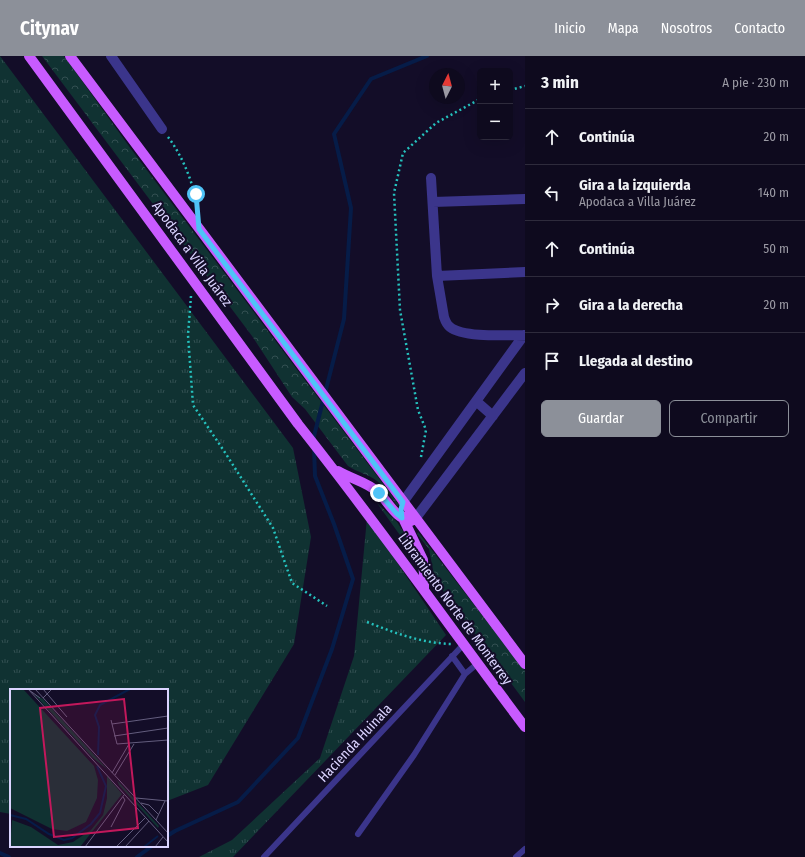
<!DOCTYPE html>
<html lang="es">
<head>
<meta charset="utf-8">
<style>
  body { margin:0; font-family:"Fira Sans Condensed",sans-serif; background:#171327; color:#f1f3f6 }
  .controls { position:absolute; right:12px; top:12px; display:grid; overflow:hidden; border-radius:6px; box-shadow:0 4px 16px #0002 }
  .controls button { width:36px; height:36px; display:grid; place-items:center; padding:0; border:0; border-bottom:1px solid #2e2b3c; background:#0e0a1e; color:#f1f3f6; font:20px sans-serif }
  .compass { position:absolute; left:429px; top:12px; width:36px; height:36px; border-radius:50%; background:#0e0a1e; box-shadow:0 4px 16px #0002; rotate:6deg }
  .stop { position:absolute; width:12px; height:12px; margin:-9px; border:3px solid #4fc3f7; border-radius:50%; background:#fff }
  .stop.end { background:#4fc3f7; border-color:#fff; box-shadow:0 1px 4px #0008 }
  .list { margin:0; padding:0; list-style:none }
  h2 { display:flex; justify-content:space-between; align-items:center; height:52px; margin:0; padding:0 16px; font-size:17px }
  h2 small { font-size:13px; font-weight:400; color:#9b9aa4 }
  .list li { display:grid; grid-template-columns:26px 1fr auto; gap:12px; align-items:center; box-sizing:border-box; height:56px; padding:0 16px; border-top:1px solid #2e2b3c }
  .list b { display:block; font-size:15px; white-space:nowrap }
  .list p { margin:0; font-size:13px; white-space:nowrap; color:#9b9aa4 }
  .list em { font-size:13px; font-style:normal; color:#9b9aa4 }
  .actions { display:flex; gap:8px; padding:12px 16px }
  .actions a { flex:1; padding:9px 0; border:1px solid #8c9099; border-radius:6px; text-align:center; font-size:14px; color:#8c9099 }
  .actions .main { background:#8c9099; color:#fff }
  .icon { flex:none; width:22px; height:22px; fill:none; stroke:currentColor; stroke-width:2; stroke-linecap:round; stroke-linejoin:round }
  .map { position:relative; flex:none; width:525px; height:801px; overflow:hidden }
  header { display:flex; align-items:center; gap:24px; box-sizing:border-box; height:56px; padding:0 20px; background:#8c9099; color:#fff }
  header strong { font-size:19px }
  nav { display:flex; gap:22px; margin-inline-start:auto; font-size:14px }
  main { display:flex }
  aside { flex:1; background:#0e0a1e }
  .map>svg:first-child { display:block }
  .grass { fill:url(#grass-tufts) }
  .park { fill:url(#park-crowns) }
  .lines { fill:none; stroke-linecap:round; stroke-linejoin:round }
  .stream { stroke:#061c48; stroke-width:4 }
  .path { stroke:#25c2be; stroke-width:2.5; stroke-dasharray:2 3; stroke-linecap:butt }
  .service { stroke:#3b358b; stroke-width:6 }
  .minor { stroke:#3b358b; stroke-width:10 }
  .primary { stroke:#c85bff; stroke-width:10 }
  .route { stroke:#4fc3f7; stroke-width:5 }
  .labels { text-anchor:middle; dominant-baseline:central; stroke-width:4; stroke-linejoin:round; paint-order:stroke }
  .street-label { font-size:14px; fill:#dbd4ff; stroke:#130d28 }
  .inset-river { fill:none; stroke:#061c48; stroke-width:2 }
  .inset-road { fill:none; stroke:#635d7e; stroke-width:1 }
  .view { fill:#c2185b; fill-opacity:0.15; stroke:#c2185b; stroke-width:2 }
  .inset-edge { fill:none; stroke:#dbd4ff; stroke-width:2 }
</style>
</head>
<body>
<header>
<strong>Citynav</strong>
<nav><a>Inicio</a><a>Mapa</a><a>Nosotros</a><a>Contacto</a></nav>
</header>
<main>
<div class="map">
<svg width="525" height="801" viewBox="0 0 525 801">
  <defs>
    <pattern id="grass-tufts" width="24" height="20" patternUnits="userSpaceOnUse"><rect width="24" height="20" fill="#103232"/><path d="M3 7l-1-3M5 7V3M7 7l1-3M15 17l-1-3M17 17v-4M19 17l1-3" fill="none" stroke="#324f51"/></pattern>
    <pattern id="park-crowns" width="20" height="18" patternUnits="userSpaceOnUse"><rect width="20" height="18" fill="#103232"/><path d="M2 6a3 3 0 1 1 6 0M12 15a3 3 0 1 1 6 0" fill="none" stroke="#324f51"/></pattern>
  </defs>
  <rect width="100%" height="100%" fill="#130d28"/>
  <path class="grass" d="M0,0L293,392L311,481L294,588L208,729L167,745V634H11V758L0,756Z
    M367,462L446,579L233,801H199L232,784L320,702L354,600Z"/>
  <path class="park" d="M42,0H64L131,93L399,449L397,450C391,441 385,431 377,425C368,418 357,416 348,410L305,353L292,341L252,280Z
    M377,447L397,466L406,480L412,496Z
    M418,476L525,615V646L435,524L429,493L417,478Z"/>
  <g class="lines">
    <path class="stream" d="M314,385V380L344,263L351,152L334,78L371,23L427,0
      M167,780L175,775L238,746L298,682L332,593L353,523L334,468L315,420L314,392
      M0,797L9,801
      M137,801L152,790"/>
    <path class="path" d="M510,34L525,30
      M168,81C182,99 194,128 197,151
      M191,240L188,279L193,349L226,398L273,472L292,527L327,550
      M421,401L426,374L418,354L400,254L394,137L403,97L436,67L480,43
      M367,566C395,577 421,587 451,588"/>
    <path class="service" d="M465,618L477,608
      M358,778L414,699L465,618L452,600
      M264,801L463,589
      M516,801L525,793"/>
    <path class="minor" d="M111,0L162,73
      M431,122L437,220L444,261C445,264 447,269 450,271C463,282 508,279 525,279
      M433,146L525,143
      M437,220L525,216
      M476,345L493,360
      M403,446L524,279
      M415,463L525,317"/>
    <path class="primary" d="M29,0L298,368C377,467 449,570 525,671
      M70,0L525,608
      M338,415C351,423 368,426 379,437C389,447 396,463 411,465L415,463
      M402,460L423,504L424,519V533"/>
  </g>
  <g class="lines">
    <path class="route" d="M196,138L199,173L403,446L401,453L402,462L396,457L379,437"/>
  </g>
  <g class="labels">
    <g class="street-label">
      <text transform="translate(192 198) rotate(54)">Apodaca a Villa Juárez</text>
      <text transform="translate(455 553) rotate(54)">Libramiento Norte de Monterrey</text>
      <text transform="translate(355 687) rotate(-47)">Hacienda Huinala</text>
    </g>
  </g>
  <g transform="translate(10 633)">
    <rect width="158" height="158" fill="#130d28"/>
    <path d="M0,0H13L84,77L88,91L87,109L76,133L57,142L42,140L0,119ZM97,87L112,105L70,158H0L2,131L21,138L48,156L63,153L81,141L93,126L97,109Z" fill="#103232"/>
    <path d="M24,5L33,10L98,81L83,69ZM107,91L149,137L148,139L109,96Z" fill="#103232"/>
    <path class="inset-river" d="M88,66L89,38L85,26L90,16L120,0M0,126L16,130L39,145L54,151L62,149L81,135L90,124L96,97L87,77M134,158L148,147"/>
    <path class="inset-road" d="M18,0L158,153M25,0L158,144M33,0L57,28M19,1L30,9M33,9L42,0M101,31L107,55L158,51M102,35L158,27M104,47L158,39M102,84L119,55M105,86L124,55M126,109L158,112M131,114L139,116L148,125M146,131L155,112M101,138L115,111L113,108M75,158L114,106M106,158L135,129M115,158L139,132M145,158L153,148"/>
    <path class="view" d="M114,10L128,139L44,148L30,19Z"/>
    <rect width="158" height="158" class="inset-edge"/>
  </g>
</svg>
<div class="controls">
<button>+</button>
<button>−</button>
</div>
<svg class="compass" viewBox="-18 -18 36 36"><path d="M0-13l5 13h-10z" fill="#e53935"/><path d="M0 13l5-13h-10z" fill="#9b9aa4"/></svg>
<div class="stop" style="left:196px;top:138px"></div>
<div class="stop end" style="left:379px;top:437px"></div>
</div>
<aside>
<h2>3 min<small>A pie · 230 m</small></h2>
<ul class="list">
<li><svg class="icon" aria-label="ahead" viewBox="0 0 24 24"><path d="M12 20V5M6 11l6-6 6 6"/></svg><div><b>Continúa</b></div><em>20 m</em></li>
<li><svg class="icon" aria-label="left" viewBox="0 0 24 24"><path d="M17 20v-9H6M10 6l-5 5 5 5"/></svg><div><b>Gira a la izquierda</b><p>Apodaca a Villa Juárez</p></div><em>140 m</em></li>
<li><svg class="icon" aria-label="ahead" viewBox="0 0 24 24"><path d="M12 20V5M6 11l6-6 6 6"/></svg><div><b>Continúa</b></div><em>50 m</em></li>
<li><svg class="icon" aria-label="right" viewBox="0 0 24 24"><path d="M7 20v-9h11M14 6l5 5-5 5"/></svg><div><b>Gira a la derecha</b></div><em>20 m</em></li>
<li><svg class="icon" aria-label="arrive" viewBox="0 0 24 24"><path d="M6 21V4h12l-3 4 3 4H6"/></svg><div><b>Llegada al destino</b></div></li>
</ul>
<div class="actions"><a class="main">Guardar</a><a>Compartir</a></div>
</aside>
</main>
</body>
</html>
